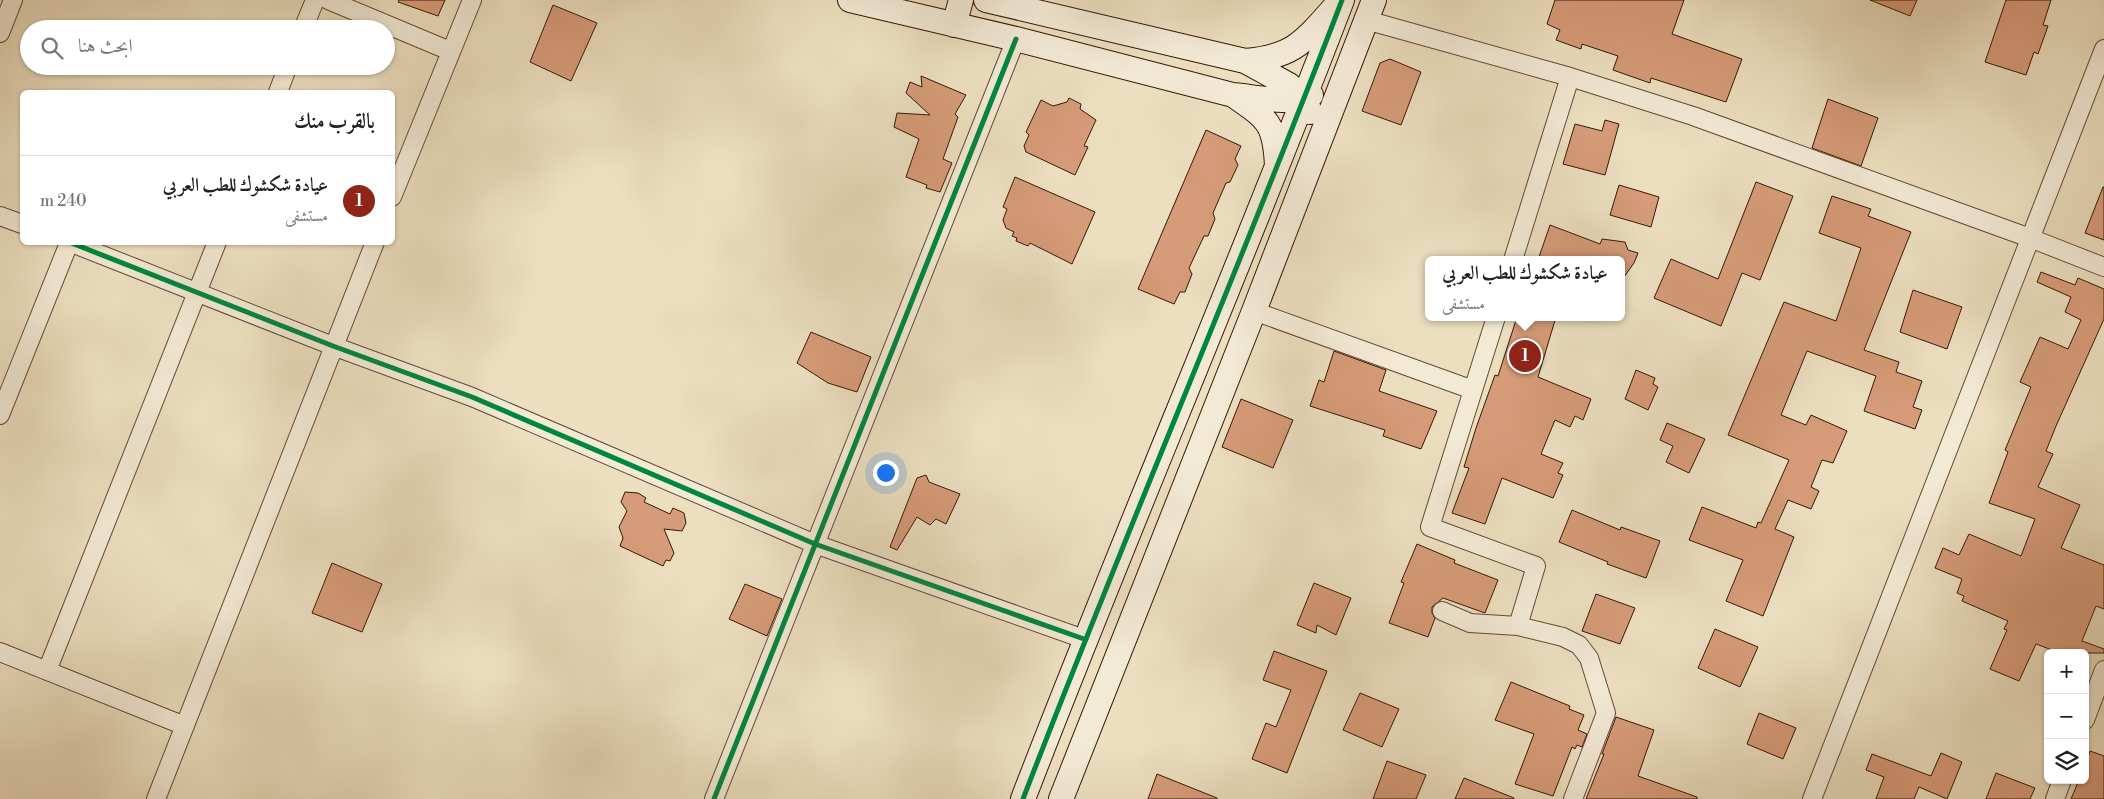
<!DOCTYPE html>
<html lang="ar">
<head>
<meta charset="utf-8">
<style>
  body { margin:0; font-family:"Libre Bodoni",Amiri,serif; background:#f6f6f6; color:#222; direction:rtl }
  .controls { position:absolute; right:15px; bottom:15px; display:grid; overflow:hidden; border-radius:8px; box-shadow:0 1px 4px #0004 }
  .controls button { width:45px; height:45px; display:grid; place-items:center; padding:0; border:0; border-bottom:1px solid #e0e0e0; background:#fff; color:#222; font:25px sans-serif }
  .you { position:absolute; left:885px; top:472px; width:18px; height:18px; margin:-12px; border:4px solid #fff; border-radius:50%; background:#1a73e8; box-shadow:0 0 0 8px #1a73e833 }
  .badge { display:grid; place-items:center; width:32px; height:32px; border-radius:50%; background:#8f2418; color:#fff; font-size:16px; font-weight:700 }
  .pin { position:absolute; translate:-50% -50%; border:2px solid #fff; box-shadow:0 1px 5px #0006 }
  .popup { position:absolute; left:1425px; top:256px; width:200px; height:65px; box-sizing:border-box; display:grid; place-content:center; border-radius:8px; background:#fff; filter:drop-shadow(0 1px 4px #0005); font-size:16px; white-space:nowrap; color:#767676 }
  .popup b { font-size:19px; color:#222 }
  .popup::after { content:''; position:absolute; left:50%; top:100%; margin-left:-10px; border:10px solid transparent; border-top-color:#fff }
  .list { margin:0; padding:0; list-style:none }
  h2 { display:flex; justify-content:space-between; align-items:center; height:65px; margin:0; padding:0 20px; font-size:21px }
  h2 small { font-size:16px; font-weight:400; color:#767676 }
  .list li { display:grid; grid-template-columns:32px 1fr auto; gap:15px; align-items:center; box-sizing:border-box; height:90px; padding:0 20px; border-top:1px solid #e0e0e0 }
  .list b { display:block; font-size:19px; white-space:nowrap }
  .list p { margin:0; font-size:16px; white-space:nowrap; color:#767676 }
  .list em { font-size:16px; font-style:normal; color:#767676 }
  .icon { flex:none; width:28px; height:28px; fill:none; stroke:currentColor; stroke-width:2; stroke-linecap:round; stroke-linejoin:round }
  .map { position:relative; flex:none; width:2104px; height:799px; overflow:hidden; direction:ltr }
  .search { position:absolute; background:#fff; box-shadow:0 1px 4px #0004; left:20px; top:20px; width:375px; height:55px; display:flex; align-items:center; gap:12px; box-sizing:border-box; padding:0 18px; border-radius:28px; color:#767676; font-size:19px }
  .panel { position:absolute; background:#fff; box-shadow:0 1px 4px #0004; left:20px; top:90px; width:375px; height:155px; border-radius:8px; direction:rtl }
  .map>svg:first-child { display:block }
  .building { fill:#d69b78; stroke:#361804 }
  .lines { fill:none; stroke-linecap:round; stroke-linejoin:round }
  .street-casing { stroke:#644a33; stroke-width:20 }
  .secondary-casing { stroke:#361804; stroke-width:26 }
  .street { stroke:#f3ead6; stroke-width:18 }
  .secondary { stroke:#f3ead6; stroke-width:24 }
  .cycleway-casing { stroke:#f3ead6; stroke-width:8 }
  .cycleway { stroke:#00873e; stroke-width:5 }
</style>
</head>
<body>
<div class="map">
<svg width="2104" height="799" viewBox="0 0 2104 799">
  <rect width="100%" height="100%" fill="#ecdfc0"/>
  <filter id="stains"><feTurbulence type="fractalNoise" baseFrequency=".004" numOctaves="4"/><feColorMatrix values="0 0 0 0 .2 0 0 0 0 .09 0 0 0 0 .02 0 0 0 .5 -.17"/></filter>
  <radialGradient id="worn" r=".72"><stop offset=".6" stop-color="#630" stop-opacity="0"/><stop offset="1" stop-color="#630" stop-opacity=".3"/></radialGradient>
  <path class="building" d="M399,0H445L438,16L398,2Z
    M1555,0H1684L1672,34L1742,59L1726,102L1651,78L1650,83L1613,70L1618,56L1582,44L1581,49L1556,40L1560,30L1547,24Z
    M1870,0H1917L1910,16Z
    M2006,0H2051L2043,25L2048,26L2038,54L2034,52L2026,75L1985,62Z
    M553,5L597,23L571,81L530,62Z
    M1390,59L1421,72L1401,125L1362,111L1380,63Z
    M921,76L966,95L955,114L958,117L943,159L952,163L940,192L926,188L927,185L906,177L919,139L894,127L897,113L930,115L906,93L910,82L922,87Z
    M1069,98L1081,104L1080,109L1096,120L1084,146L1088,147L1075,175L1026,152L1024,146L1029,135L1026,132L1041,100L1053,106L1067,102Z
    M1828,99L1878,118L1861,166L1812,148Z
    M1605,120L1619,124L1605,175L1563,164L1575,124L1602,131Z
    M1206,130L1241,146L1235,159L1238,165L1230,182L1226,183L1213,213L1215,219L1208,236H1204L1189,268L1192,274L1185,292H1180L1174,304L1138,289Z
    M1015,177L1095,212L1072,264L1030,243L1028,246L1016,241L1017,238L1012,236L1014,232L1006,228L1003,220L1007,209L1003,207Z
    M1756,182L1793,196L1760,280L1742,273L1721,326L1654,298L1671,259L1718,279Z
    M1619,185L1659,197L1651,227L1610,215Z
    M2103,187H2104V240L2085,233Z
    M1832,196L1871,209L1868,216L1911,232L1864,350L1899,362L1896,372L1922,381L1913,407L1922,410L1915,429L1864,411L1876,376L1807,351L1781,415L1806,425L1811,415L1847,431L1833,463L1822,460L1811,487L1819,491L1811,509L1788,500L1775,529L1794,537L1763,616L1726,601L1743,560L1689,540L1702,507L1756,528L1758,522L1761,523L1789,460L1728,435L1784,302L1836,321L1861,248L1819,233Z
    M1550,225L1600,244L1602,239L1625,242L1628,250L1638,253L1634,263L1621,281V260H1538Z
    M2041,272L2075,285L2078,278L2104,289V319L2056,426L2046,451L2053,454L2038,487L2080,505L2061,548L2104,565V609L2096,606L2082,641L2104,649V653H2060L2036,644L2019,681L1990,669L2007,630L2004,629L2008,621L1962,601L1964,596L1957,593L1962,579L1935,568L1943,548L1959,555L1969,534L2021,556L2035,519L1989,503L2008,452L2005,450L2031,387L2020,382L2040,337L2068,349L2081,320L2065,312L2071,297L2037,282Z
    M1913,290L1962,307L1947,349L1900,332Z
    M1517,317H1556L1538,377L1591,399L1583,420L1575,416L1570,427L1555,420L1541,454L1563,463L1558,473L1563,475L1553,498L1502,478L1485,524L1452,513L1469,468L1464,467L1476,428L1495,375L1498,376Z
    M811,332L871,357L857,392L828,383L797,363Z
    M1334,351L1386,370L1379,391L1437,411L1421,449L1383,436L1385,430L1310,406L1319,380L1324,382Z
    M1636,370L1655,378L1653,384L1658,387L1648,410L1625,399Z
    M1241,399L1293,420L1273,468L1222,447Z
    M1667,423L1705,439L1689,473L1666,462L1673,446L1660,440Z
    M926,475L929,482L960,494L946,524L936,519L930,525L917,517L897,550L890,547L917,478Z
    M625,492L638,493L646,498L644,502L670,514L673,508L684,513L686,523L682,531L664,529L674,553L670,561L666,560L663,566L620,546L623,538L619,527L627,511L621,502Z
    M1572,510L1620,530L1621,527L1660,541L1646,578L1607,564L1608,562L1559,542Z
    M1417,544L1455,560L1454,563L1498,580L1485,613L1443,598L1432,607V613L1435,618L1428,637L1389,623L1404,583L1401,582Z
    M332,563L382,584L362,632L312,613Z
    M1314,583L1351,598L1336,635L1317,625L1316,633L1297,625Z
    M745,584L782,599L767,636L729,619Z
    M1596,594L1635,608L1620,644L1582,631Z
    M1715,629L1758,647L1740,687L1698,668Z
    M1274,651L1327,671L1287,773L1252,759L1266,723L1276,727L1291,690L1263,680Z
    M1511,682L1570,706L1569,709L1584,715L1578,730L1587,734L1582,747L1577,745L1575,749L1572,747L1553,796L1515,784L1534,734L1495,720Z
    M1360,693L1399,709L1382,747L1343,730Z
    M1759,713L1796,728L1783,759L1747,744Z
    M1616,717L1654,730L1638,776L1697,797V799H1586L1604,754H1602Z
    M2090,751L2104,756V799H2071L2079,780H2085V764Z
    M1941,753L1962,762L1947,799L1919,787L1914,799H1876L1884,777L1866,770L1872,754L1931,776Z
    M1387,761L1426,775L1416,799H1373Z
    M1996,773L2035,788L2030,799H1986Z
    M1157,774L1217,798V799H1148Z
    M1464,778L1514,798V799H1455Z"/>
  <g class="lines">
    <g class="street-casing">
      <path id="street" d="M328,0L450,51
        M1366,20L1570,77L1693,116L2030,238L2104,267
        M303,29L315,0
        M0,33L13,0
        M278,92L288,66
        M392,197L472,0
        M0,216L22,224
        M69,242L333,346L472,397L815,544L1084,639
        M1513,260L1570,77
        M1254,311L1473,390
        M1496,317L1430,527L1536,566L1518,626L1563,637L1579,645L1589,658L1606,713L1573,799
        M0,415L69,243
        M1442,611L1470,623L1518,626
        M0,652L185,726
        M47,671L217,242
        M2085,720L2104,670
        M156,799L375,242
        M714,799L1016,39
        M1812,799L2104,49
        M2055,799L2062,780"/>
    </g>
    <g class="secondary-casing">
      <path id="secondary" d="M850,0L1016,39L1233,95C1268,119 1275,123 1277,166
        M986,0L1245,61C1292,57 1303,43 1333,9
        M954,25L961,0
        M1245,61L1289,85L1304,98L1310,112
        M1233,95C1257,97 1289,105 1311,95
        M1023,799C1126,531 1240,268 1342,0
        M1061,799L1254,311L1374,0"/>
    </g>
    <use href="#street" class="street"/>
    <use href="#secondary" class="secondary"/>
    <g class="cycleway-casing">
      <path id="cycleway" d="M69,242L333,346L472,397L815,544L1084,639
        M714,799L1016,39
        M1023,799C1126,531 1240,268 1342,0"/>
    </g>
    <use href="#cycleway" class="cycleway"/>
  </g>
  <rect width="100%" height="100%" filter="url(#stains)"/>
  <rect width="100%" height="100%" fill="url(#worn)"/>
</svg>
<div class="controls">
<button>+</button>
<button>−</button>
<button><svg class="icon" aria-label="layers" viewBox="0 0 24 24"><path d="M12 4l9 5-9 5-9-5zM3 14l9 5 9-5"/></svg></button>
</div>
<div class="you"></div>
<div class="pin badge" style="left:1525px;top:356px">1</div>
<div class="popup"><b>عيادة شكشوك للطب العربي</b>مستشفى</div>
<div class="search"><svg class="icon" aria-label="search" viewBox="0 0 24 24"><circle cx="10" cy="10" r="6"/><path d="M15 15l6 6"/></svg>ابحث هنا</div>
<section class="panel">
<h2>بالقرب منك<small></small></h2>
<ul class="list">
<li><span class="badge">1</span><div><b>عيادة شكشوك للطب العربي</b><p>مستشفى</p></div><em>240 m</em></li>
</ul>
</section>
</div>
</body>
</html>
